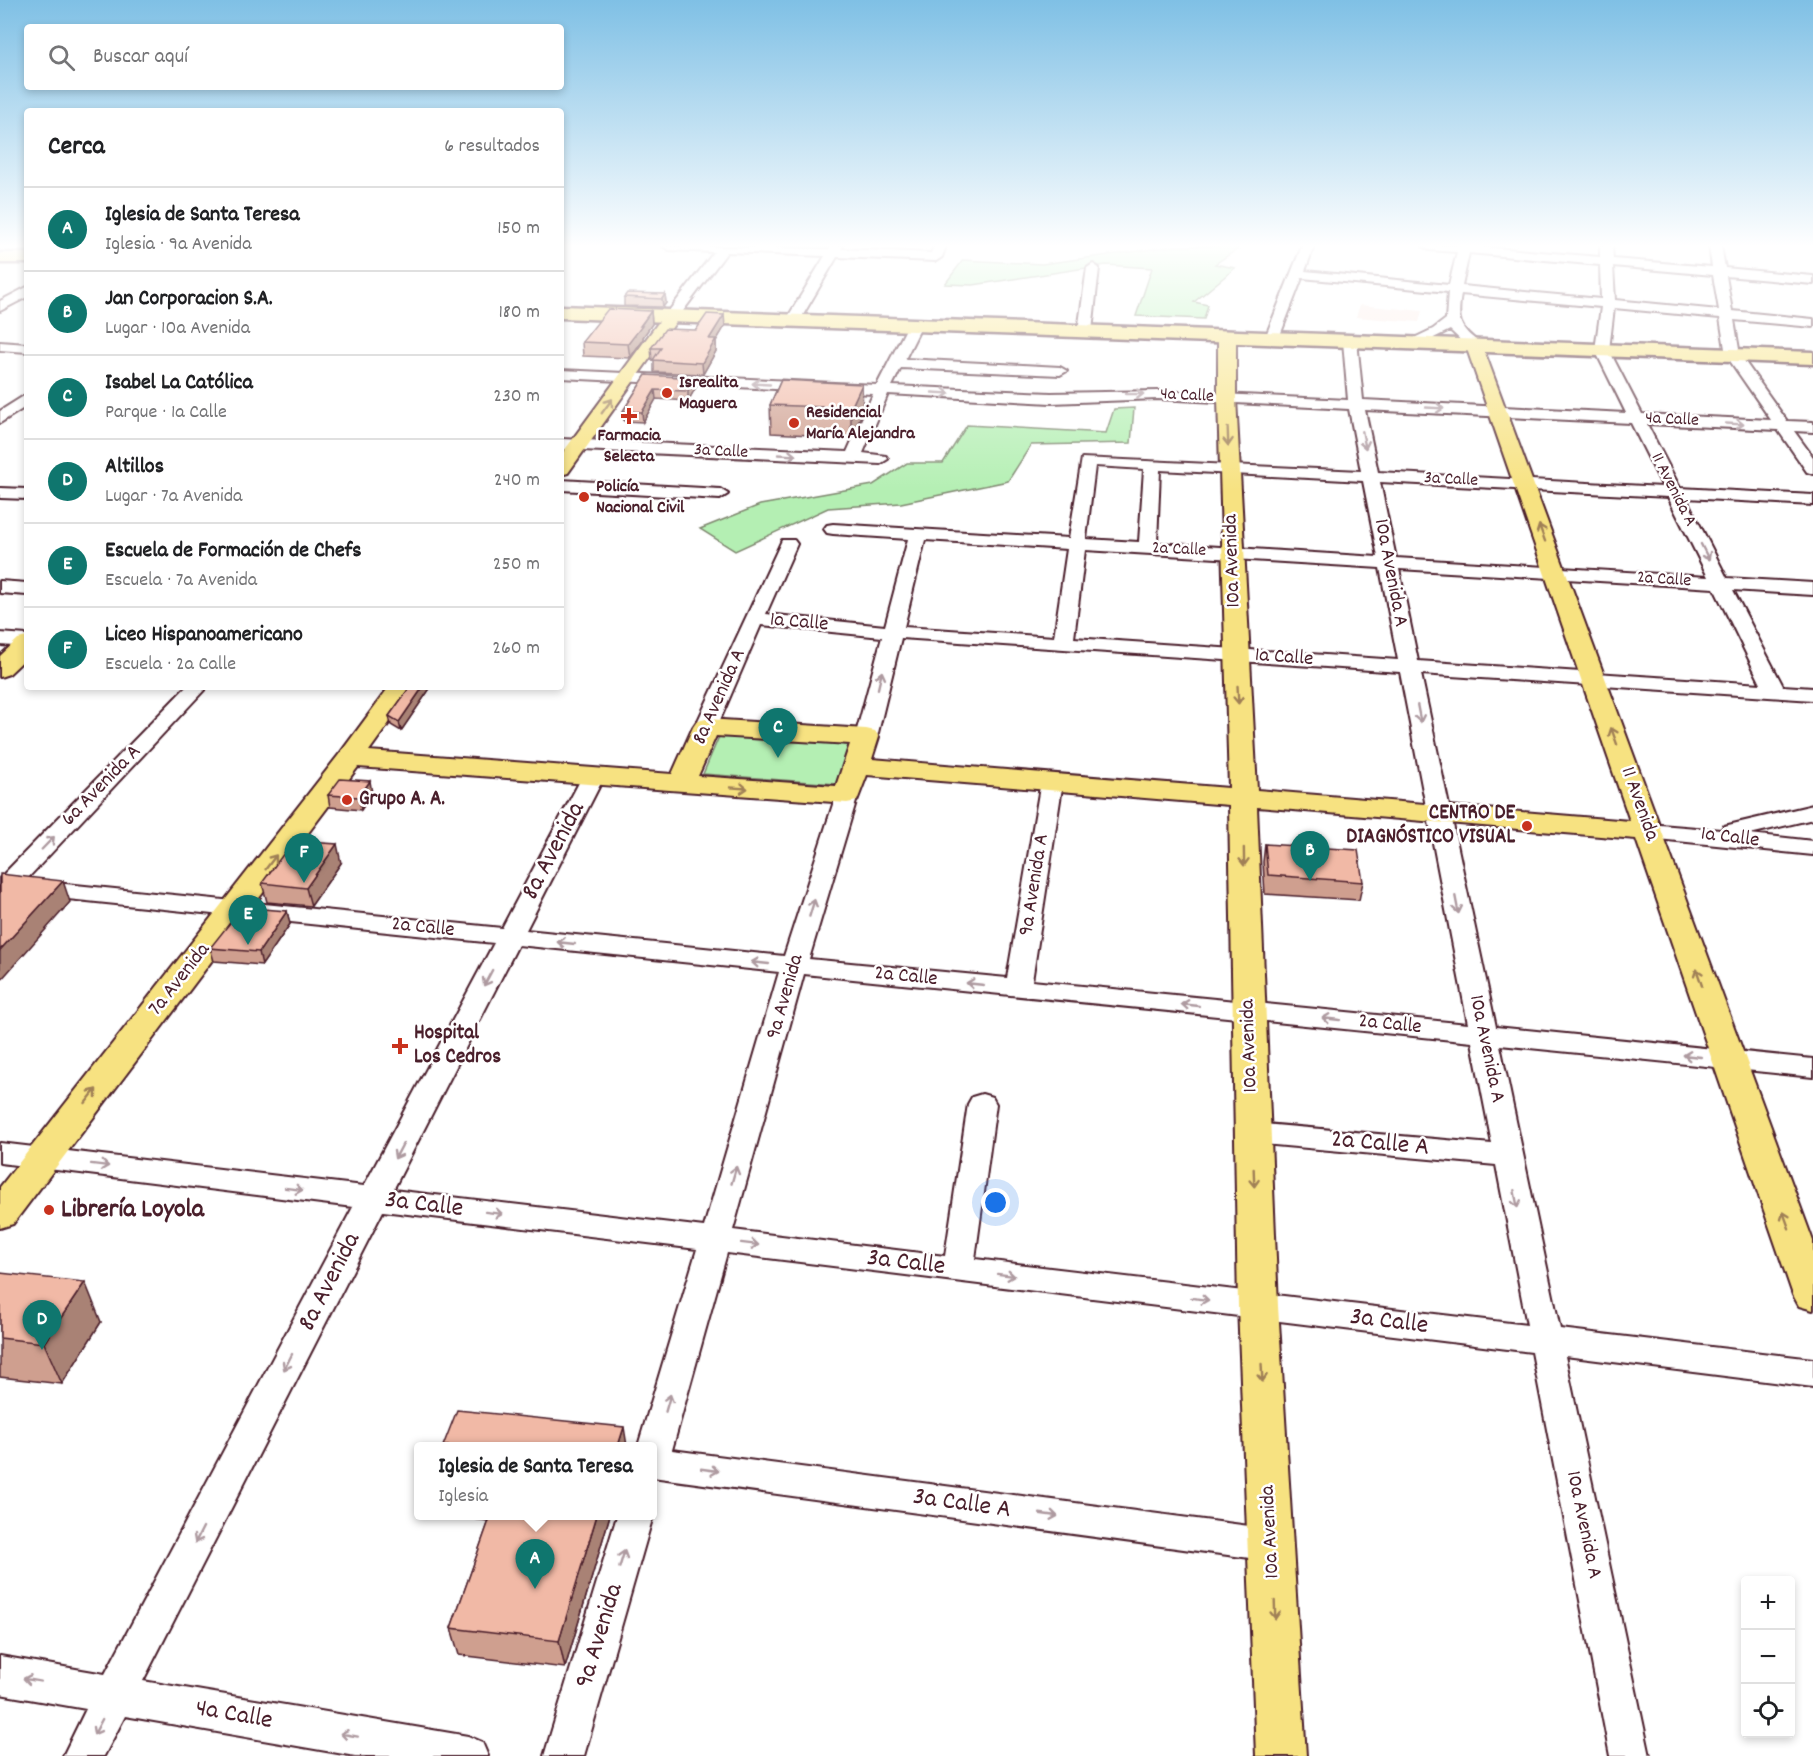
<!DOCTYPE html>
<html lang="es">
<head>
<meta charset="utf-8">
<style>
  body { margin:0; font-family:Dekko,sans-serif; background:#f6f6f6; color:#202124 }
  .controls { position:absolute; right:18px; bottom:18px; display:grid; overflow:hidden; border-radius:6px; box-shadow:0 3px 9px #0003 }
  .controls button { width:54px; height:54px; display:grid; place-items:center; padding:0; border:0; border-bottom:2px solid #e0e0e0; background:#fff; color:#202124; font:30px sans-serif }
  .you { position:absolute; left:996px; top:1203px; width:21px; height:21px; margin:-15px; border:4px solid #fff; border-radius:50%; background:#1a73e8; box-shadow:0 0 0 9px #1a73e833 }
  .badge { display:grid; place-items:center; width:39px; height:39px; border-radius:50%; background:#0f766e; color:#fff; font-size:20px; font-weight:700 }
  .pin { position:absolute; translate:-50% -50px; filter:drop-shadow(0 2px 3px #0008) }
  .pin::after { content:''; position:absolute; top:32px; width:21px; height:18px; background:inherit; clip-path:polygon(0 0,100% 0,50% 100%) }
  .popup { position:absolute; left:414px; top:1442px; width:243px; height:78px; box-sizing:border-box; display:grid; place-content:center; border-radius:6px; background:#fff; filter:drop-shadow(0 2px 4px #0005); font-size:20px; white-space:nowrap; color:#757577 }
  .popup b { font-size:22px; color:#202124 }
  .popup::after { content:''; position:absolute; left:50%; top:100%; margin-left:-12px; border:12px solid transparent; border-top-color:#fff }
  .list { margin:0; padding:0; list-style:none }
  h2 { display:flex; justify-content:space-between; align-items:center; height:78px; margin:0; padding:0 24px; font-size:26px }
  h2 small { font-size:20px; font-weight:400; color:#757577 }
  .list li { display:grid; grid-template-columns:39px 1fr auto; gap:18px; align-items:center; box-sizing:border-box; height:84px; padding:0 24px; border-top:2px solid #e0e0e0 }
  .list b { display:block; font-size:22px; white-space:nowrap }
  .list p { margin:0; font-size:20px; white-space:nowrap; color:#757577 }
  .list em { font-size:20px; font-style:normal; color:#757577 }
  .icon { flex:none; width:33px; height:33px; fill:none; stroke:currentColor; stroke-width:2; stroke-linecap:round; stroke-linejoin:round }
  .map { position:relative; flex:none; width:1813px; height:1756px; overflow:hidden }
  .search { position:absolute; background:#fff; box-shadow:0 3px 9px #0003; left:24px; top:24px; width:540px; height:66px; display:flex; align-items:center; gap:15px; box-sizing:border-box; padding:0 21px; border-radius:6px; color:#757577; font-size:22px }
  .panel { position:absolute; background:#fff; box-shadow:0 3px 9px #0003; left:24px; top:108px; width:540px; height:582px; border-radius:6px }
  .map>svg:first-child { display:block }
  .built { fill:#fbeae4 }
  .green { fill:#b4efb3; stroke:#7f876f; stroke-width:1.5 }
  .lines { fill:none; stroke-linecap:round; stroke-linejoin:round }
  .minor-casing { stroke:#4a1f2b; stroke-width:4 }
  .major-casing { stroke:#4a1f2b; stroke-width:4 }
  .highway-casing { stroke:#4a1f2b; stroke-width:5 }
  .minor { fill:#fff; fill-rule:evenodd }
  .major { fill:#f7e281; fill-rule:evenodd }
  .highway { fill:#f7e281; fill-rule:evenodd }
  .wall { fill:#cf9f8f; stroke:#4a1f2b; stroke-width:1.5 }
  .shaded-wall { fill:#a98274; stroke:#4a1f2b; stroke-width:1.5 }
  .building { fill:#f1b9a6; stroke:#4a1f2b; stroke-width:1.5 }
  .oneway { stroke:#ae9aa0 }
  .oneway2 { stroke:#a08056 }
  .poi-dot { fill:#c8321e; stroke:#fff; stroke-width:2 }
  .labels { text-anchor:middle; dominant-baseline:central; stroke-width:5; stroke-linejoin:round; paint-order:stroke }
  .far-poi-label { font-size:18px; font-weight:bold; fill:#4a1f2b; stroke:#fff; text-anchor:start }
  .far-street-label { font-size:18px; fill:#4a1f2b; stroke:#fff }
  .street-label { font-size:21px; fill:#4a1f2b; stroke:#fff }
  .poi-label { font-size:21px; font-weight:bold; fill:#4a1f2b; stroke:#fff; text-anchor:start }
  .near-street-label { font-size:26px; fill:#4a1f2b; stroke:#fff }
  .near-poi-label { font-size:26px; font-weight:bold; fill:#4a1f2b; stroke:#fff; text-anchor:start }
</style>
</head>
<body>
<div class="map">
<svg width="1813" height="1756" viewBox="0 0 1813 1756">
  <rect width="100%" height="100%" fill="#fff"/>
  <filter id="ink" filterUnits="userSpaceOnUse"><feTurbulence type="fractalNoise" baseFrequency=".0167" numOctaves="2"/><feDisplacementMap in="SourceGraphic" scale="12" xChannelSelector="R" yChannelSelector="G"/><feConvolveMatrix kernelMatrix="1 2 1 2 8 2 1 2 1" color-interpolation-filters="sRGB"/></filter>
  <g filter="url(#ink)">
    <path class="built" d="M1360,305L1422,311L1419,322L1356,317Z"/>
    <path class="green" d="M1176,246H1242L1215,264L1235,268L1194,302L1208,305L1204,319L1136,316L1152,268L1106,265L973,285L945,284L963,260L1042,264Z
      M1134,408L1131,443L1031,445L1008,481L901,503L828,508L735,551L700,529L760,505L873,485L907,463H943L967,425L1106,433L1114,409Z
      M721,732L851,742L837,784L703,774Z"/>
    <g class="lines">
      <g class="minor-casing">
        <path id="minor" d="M663,246L829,249L831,246H843L841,249L931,253L934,246H946L942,257L936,261L837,257L800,320L793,324L786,320L825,256L727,252L677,319L672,320L665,316L714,252L669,250Z
          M1302,246H1314L1305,271L1449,285L1457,252L1429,250L1423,246H1471L1600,257V246H1612L1613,259L1712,267L1709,246H1721L1725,268L1813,276V284L1726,276L1732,311L1813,319V327L1734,320L1740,355L1787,421L1813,422V432L1794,431L1813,457V474L1807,472L1778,430L1647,424L1680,488L1813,495V505L1686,498L1727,578L1813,583V595L1733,590L1783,686L1813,688V700L1421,674L1496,1027L1813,1059V1077L1500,1045L1560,1329L1813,1359V1387L1565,1356L1650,1756H1610L1532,1352L727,1253L672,1450L1272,1529L1285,1533L1290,1545L1285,1557L1272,1561L652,1477V1446H638L697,1249L383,1211L143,1681L468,1736L482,1742L488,1756H355L125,1716L104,1756H63L86,1709L0,1694V1656L105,1674L353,1207L0,1163V1143L364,1186L494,943L0,892V878L186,687H207L26,880L502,928L582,777L585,772L593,770L601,772L604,777L526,930L784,956L836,795L839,790L847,788L855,790L858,795L809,959L1007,978L1041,781L1044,776L1052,774L1060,776L1063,781L1032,981L1468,1024L1400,672L901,638L877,737L874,742L866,743L858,742L855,737L882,637L761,625L717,727L713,731L706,733L699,731L695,727L782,540H794L797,544L766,614L885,626L908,539L833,534L827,533L824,529L827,525L833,524L1069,538L1082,458L1361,471L1349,409L1158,399L1051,403L888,394L863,453L886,456L888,459L880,464L561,449V439L847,452L873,394L561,378V370L877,385L908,325L915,321L922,325L905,359L1060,367L1067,371L1060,375L901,368L892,386L1051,393L1158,391L1348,400L1343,341L1350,337L1357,341L1363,400L1626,413L1595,350L1601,307L1461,294C1457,319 1458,328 1480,343L1482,346L1480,349H1470L1450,330L1415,347L1408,343L1410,340L1433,329L1446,319L1448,292L1302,278L1279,338L1272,342L1267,341L1265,338ZM1469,253L1600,265L1601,299L1462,286ZM1613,266L1713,275L1719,310L1615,300ZM1614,308L1720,318L1726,355L1771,420L1642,414L1609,350ZM1365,410L1631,423L1663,487L1378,472ZM1095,466L1144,469L1139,542L1086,539ZM1160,470L1363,481L1378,557L1157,543ZM1380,482L1668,497L1708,577L1396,558ZM925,540L1067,549L1054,637L904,627ZM1085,550L1380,568L1398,660L1074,638ZM1399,569L1714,588L1761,684L1418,661ZM518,945L779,972L704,1227L393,1190ZM804,974L1472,1042L1492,1144L1253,1123L1243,1126L1239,1133L1243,1140L1253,1143L1496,1165L1527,1325L975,1259L996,1104L992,1097L982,1094L972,1097L968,1104L945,1256L733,1230Z
          M1093,264L1099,268L1092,331L1085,335L1078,331L1087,268Z
          M27,287V297L0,311V301Z
          M0,342L27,344V352L0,350Z
          M27,394V406L0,423V411Z
          M561,480L720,489L728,494L720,499L561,490Z
          M0,488L27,489V499L0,498Z
          M0,581L27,583V595L0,593Z
          M0,633L27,635V647L0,645Z
          M1813,805V819L1750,834L1813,841V855L1648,838L1640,836L1636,831L1640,826L1648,824L1721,830L1724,826Z
          M652,1514L653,1516L584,1756H544L617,1516Z"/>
      </g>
      <g class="major-casing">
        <path id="major" d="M672,311L680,316L568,473L561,475V455L666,312Z
          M1227,331L1233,332L1236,336V398L1257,790L1630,821L1466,346L1469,342H1481L1813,1241V1310L1799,1306L1793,1295L1636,839L1257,807L1278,1306L1306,1756H1256L1238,1306L1229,805L867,775L857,801L847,803L358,767L13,1224L0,1228V1187L341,752L389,687H415L369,751L672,774L693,727L697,721L706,719L866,729L875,731L879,737L872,759L1229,788L1218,398V336L1221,332ZM716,736L850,744L836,786L698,776Z
          M27,637V657L9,674L0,677V656L18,639Z"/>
      </g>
      <g class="highway-casing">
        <path id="highway" d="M0,253H27V263H0Z
          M561,306L1813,352V364L561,318Z"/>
      </g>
      <use href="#minor" class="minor"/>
      <use href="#major" class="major"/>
      <use href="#highway" class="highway"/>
    </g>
    <path class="wall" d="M665,294L666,303L663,307L624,306V297Z
      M651,311L652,324L643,337V339L630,358L583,356L582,342Z
      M725,326L716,341V351L703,374L654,372V360H652L651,348L696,330Z
      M646,375L696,387L688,401L656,399L643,422L624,421L623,411Z
      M781,380L863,411L851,437L771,433L770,405Z
      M410,687H431L401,731L391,725L389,716Z
      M372,793L361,810L330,807L328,795Z
      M1265,844L1363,882L1359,900L1265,894L1263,862Z
      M341,863L311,906L267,902L262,883Z
      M287,911L290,924L262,965L214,961L210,948L245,914Z
      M0,1273L101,1322L62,1384L0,1377Z
      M439,1515H610L565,1668L459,1655L451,1628L489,1521Z"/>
    <path class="shaded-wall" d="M665,294L666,303L663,307L662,299Z
      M651,311L652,324L643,337V339L630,358L628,344Z
      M724,315L725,326L716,341V351L703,374L702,363L709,339Z
      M695,378L696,387L688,401V391Z
      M862,384L863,411L851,437V408Z
      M655,390L656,399L643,422L642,412Z
      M423,687H431L401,731L399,722Z
      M370,781L372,793L361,810L359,797Z
      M337,844L341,863L311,906L306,888Z
      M63,881L70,902L0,981V950Z
      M287,911L290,924L262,965L259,952Z
      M85,1282L101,1322L62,1384L44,1343Z
      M624,1427L627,1446H618Z
      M597,1515H610L565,1668L559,1641Z"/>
    <path class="building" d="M627,293L665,294L662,299L624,297Z
      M608,309L651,311L640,326H642L628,344L582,342Z
      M707,314L724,315L709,339H716L702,363L653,360L661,348H651L665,329L696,330Z
      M646,375L695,378L688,391L655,390L642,412L623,411Z
      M781,380L862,384L851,408L770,405Z
      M410,687H423L399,722L389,716Z
      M340,779L370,781L359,797L328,795Z
      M293,841L337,844L306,888L262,883Z
      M1265,844L1358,850L1363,882L1268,875Z
      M0,874L63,881L0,950Z
      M250,908L287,911L259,952L210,948L237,914H245Z
      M0,1273L85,1282L44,1343L0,1338Z
      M457,1410L624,1427L618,1446H443Z
      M491,1515H597L559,1641L451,1628Z"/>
    <defs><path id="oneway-shaft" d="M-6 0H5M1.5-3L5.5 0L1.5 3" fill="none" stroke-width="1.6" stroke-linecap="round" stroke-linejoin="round" transform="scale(1.5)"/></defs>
    <g class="oneway">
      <use href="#oneway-shaft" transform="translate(761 384) rotate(-177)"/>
      <use href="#oneway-shaft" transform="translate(941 393) rotate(3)"/>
      <use href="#oneway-shaft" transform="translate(1135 394) rotate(-1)"/>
      <use href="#oneway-shaft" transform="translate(1435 408) rotate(3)"/>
      <use href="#oneway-shaft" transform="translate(1735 424) rotate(3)"/>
      <use href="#oneway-shaft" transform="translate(1364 440) rotate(79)"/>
      <use href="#oneway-shaft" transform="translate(787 455) rotate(3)"/>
      <use href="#oneway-shaft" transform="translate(1705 552) rotate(63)"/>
      <use href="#oneway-shaft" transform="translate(880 680) rotate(-77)"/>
      <use href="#oneway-shaft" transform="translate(1419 714) rotate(79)"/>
      <use href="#oneway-shaft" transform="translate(48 843) rotate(-46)"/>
      <use href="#oneway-shaft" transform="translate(1457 905) rotate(79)"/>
      <use href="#oneway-shaft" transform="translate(812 908) rotate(-73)"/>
      <use href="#oneway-shaft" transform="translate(566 943) rotate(-174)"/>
      <use href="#oneway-shaft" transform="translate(760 963) rotate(-174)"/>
      <use href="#oneway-shaft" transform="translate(488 978) rotate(118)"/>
      <use href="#oneway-shaft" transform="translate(975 984) rotate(-174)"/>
      <use href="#oneway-shaft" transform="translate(1190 1005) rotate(-174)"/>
      <use href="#oneway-shaft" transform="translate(1331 1019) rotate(-174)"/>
      <use href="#oneway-shaft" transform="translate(1692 1056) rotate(-174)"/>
      <use href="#oneway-shaft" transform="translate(399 1151) rotate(118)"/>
      <use href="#oneway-shaft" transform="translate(100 1165) rotate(7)"/>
      <use href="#oneway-shaft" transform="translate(734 1175) rotate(-74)"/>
      <use href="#oneway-shaft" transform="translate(294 1189) rotate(7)"/>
      <use href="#oneway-shaft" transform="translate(1516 1199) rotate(79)"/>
      <use href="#oneway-shaft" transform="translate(494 1213) rotate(7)"/>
      <use href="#oneway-shaft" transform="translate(750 1244) rotate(7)"/>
      <use href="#oneway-shaft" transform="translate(1006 1275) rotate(7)"/>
      <use href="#oneway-shaft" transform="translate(1200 1299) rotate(7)"/>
      <use href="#oneway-shaft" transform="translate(288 1362) rotate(117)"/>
      <use href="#oneway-shaft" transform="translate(668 1403) rotate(-74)"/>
      <use href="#oneway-shaft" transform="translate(710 1470) rotate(8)"/>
      <use href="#oneway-shaft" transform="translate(1049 1515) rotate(8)"/>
      <use href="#oneway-shaft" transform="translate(199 1535) rotate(117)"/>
      <use href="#oneway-shaft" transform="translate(622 1559) rotate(-73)"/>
      <use href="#oneway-shaft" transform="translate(32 1680) rotate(-170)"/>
      <use href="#oneway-shaft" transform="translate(98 1727) rotate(118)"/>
      <use href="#oneway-shaft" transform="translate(349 1735) rotate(-170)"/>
    </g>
    <g class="oneway2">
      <use href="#oneway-shaft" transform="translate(607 406) rotate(-54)"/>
      <use href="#oneway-shaft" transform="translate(1228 437) rotate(88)"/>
      <use href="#oneway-shaft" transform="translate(1542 533) rotate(-110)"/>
      <use href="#oneway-shaft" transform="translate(1238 695) rotate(87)"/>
      <use href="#oneway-shaft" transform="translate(1614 736) rotate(-110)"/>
      <use href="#oneway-shaft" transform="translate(739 788) rotate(4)"/>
      <use href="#oneway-shaft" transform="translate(1244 857) rotate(89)"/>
      <use href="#oneway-shaft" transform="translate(271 862) rotate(-53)"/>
      <use href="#oneway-shaft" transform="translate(1699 977) rotate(-109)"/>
      <use href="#oneway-shaft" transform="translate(91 1096) rotate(-52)"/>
      <use href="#oneway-shaft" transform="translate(1254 1178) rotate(88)"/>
      <use href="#oneway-shaft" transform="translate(1786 1220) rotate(-110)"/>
      <use href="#oneway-shaft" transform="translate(1262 1373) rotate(87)"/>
      <use href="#oneway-shaft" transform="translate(1275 1610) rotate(88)"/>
    </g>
  </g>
  <linearGradient id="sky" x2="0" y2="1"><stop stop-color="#7fc0e5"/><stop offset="0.5" stop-color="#fff"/><stop offset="1" stop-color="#fff" stop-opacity="0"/></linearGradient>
  <rect width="1813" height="492" fill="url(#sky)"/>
  <g class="poi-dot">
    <circle cx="667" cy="393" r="6"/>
    <path d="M626 407h6v6h6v6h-6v6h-6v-6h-6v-6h6z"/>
    <circle cx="794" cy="423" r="6"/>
    <circle cx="584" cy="497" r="6"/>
    <circle cx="347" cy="800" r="6"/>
    <circle cx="1527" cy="826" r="6"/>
    <path d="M397 1037h6v6h6v6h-6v6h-6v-6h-6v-6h6z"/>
    <circle cx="49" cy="1210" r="6"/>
  </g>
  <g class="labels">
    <g class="far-poi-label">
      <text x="679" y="383">Isrealita<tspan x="679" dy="21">Maguera</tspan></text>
      <text x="806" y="413">Residencial<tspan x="806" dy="21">María Alejandra</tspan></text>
      <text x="629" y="436" text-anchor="middle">Farmacia<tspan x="629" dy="21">Selecta</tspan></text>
      <text x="596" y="487">Policía<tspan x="596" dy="21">Nacional Civil</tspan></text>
    </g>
    <g class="far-street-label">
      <text transform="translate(1187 396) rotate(3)">4a Calle</text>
      <text transform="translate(1672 420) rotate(3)">4a Calle</text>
      <text transform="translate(721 452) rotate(3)">3a Calle</text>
      <text transform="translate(1451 480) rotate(3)">3a Calle</text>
      <text transform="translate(1673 490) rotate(63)">11 Avenida A</text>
      <text transform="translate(1179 550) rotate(3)">2a Calle</text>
      <text transform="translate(1664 580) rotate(4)">2a Calle</text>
    </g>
    <g class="street-label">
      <text transform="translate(1233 561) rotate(-92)">10a Avenida</text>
      <text transform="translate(1390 573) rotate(79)">10a Avenida A</text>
      <text transform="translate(799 623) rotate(5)">1a Calle</text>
      <text transform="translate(1284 658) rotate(4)">1a Calle</text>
      <text transform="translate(720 697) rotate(-66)">8a Avenida A</text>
      <text transform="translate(102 786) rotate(-46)">6a Avenida A</text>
      <text transform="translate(1639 804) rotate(70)">11 Avenida</text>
      <text transform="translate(1730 838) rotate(7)">1a Calle</text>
      <text transform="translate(1035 885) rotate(-81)">9a Avenida A</text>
      <text transform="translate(423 928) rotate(6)">2a Calle</text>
      <text transform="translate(906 977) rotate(6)">2a Calle</text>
      <text transform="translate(180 980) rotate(-52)">7a Avenida</text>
      <text transform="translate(786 997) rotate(-74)">9a Avenida</text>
      <text transform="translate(1390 1025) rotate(6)">2a Calle</text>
      <text transform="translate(1250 1046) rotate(-92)">10a Avenida</text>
      <text transform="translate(1486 1049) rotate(78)">10a Avenida A</text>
      <text transform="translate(1583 1525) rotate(78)">10a Avenida A</text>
      <text transform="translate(1271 1532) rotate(-93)">10a Avenida</text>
    </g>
    <g class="poi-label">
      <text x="359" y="800">Grupo A. A.</text>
      <text x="1515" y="814" text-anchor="end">CENTRO DE<tspan x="1515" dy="24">DIAGNÓSTICO VISUAL</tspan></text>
      <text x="414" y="1034">Hospital<tspan x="414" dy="24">Los Cedros</tspan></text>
    </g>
    <g class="near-street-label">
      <text transform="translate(554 851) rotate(-62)">8a Avenida</text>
      <text transform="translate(1380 1144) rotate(5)">2a Calle A</text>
      <text transform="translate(424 1205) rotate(7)">3a Calle</text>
      <text transform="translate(906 1263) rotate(7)">3a Calle</text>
      <text transform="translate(330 1282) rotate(-63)">8a Avenida</text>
      <text transform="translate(1389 1322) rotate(7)">3a Calle</text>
      <text transform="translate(962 1504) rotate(8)">3a Calle A</text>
      <text transform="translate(600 1636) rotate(-73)">9a Avenida</text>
      <text transform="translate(234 1715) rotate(10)">4a Calle</text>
    </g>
    <g class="near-poi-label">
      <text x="61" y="1210">Librería Loyola</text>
    </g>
  </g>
</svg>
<div class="controls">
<button>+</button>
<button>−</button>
<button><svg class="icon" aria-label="locate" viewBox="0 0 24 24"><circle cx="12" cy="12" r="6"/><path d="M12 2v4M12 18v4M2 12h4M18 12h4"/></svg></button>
</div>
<div class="you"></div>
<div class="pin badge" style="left:535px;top:1589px">A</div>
<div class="popup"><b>Iglesia de Santa Teresa</b>Iglesia</div>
<div class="pin badge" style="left:1310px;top:881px">B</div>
<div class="pin badge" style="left:778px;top:758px">C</div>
<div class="pin badge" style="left:42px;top:1350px">D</div>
<div class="pin badge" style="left:248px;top:945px">E</div>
<div class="pin badge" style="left:304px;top:883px">F</div>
<div class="search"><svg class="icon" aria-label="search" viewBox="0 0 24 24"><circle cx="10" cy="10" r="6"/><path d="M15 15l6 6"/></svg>Buscar aquí</div>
<section class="panel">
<h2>Cerca<small>6 resultados</small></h2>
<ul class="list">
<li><span class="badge">A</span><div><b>Iglesia de Santa Teresa</b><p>Iglesia · 9a Avenida</p></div><em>150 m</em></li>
<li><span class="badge">B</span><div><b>Jan Corporacion S.A.</b><p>Lugar · 10a Avenida</p></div><em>180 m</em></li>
<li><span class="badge">C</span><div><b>Isabel La Católica</b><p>Parque · 1a Calle</p></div><em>230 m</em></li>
<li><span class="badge">D</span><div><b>Altillos</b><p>Lugar · 7a Avenida</p></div><em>240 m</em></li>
<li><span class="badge">E</span><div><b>Escuela de Formación de Chefs</b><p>Escuela · 7a Avenida</p></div><em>250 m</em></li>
<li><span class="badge">F</span><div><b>Liceo Hispanoamericano</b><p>Escuela · 2a Calle</p></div><em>260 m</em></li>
</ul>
</section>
</div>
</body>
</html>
